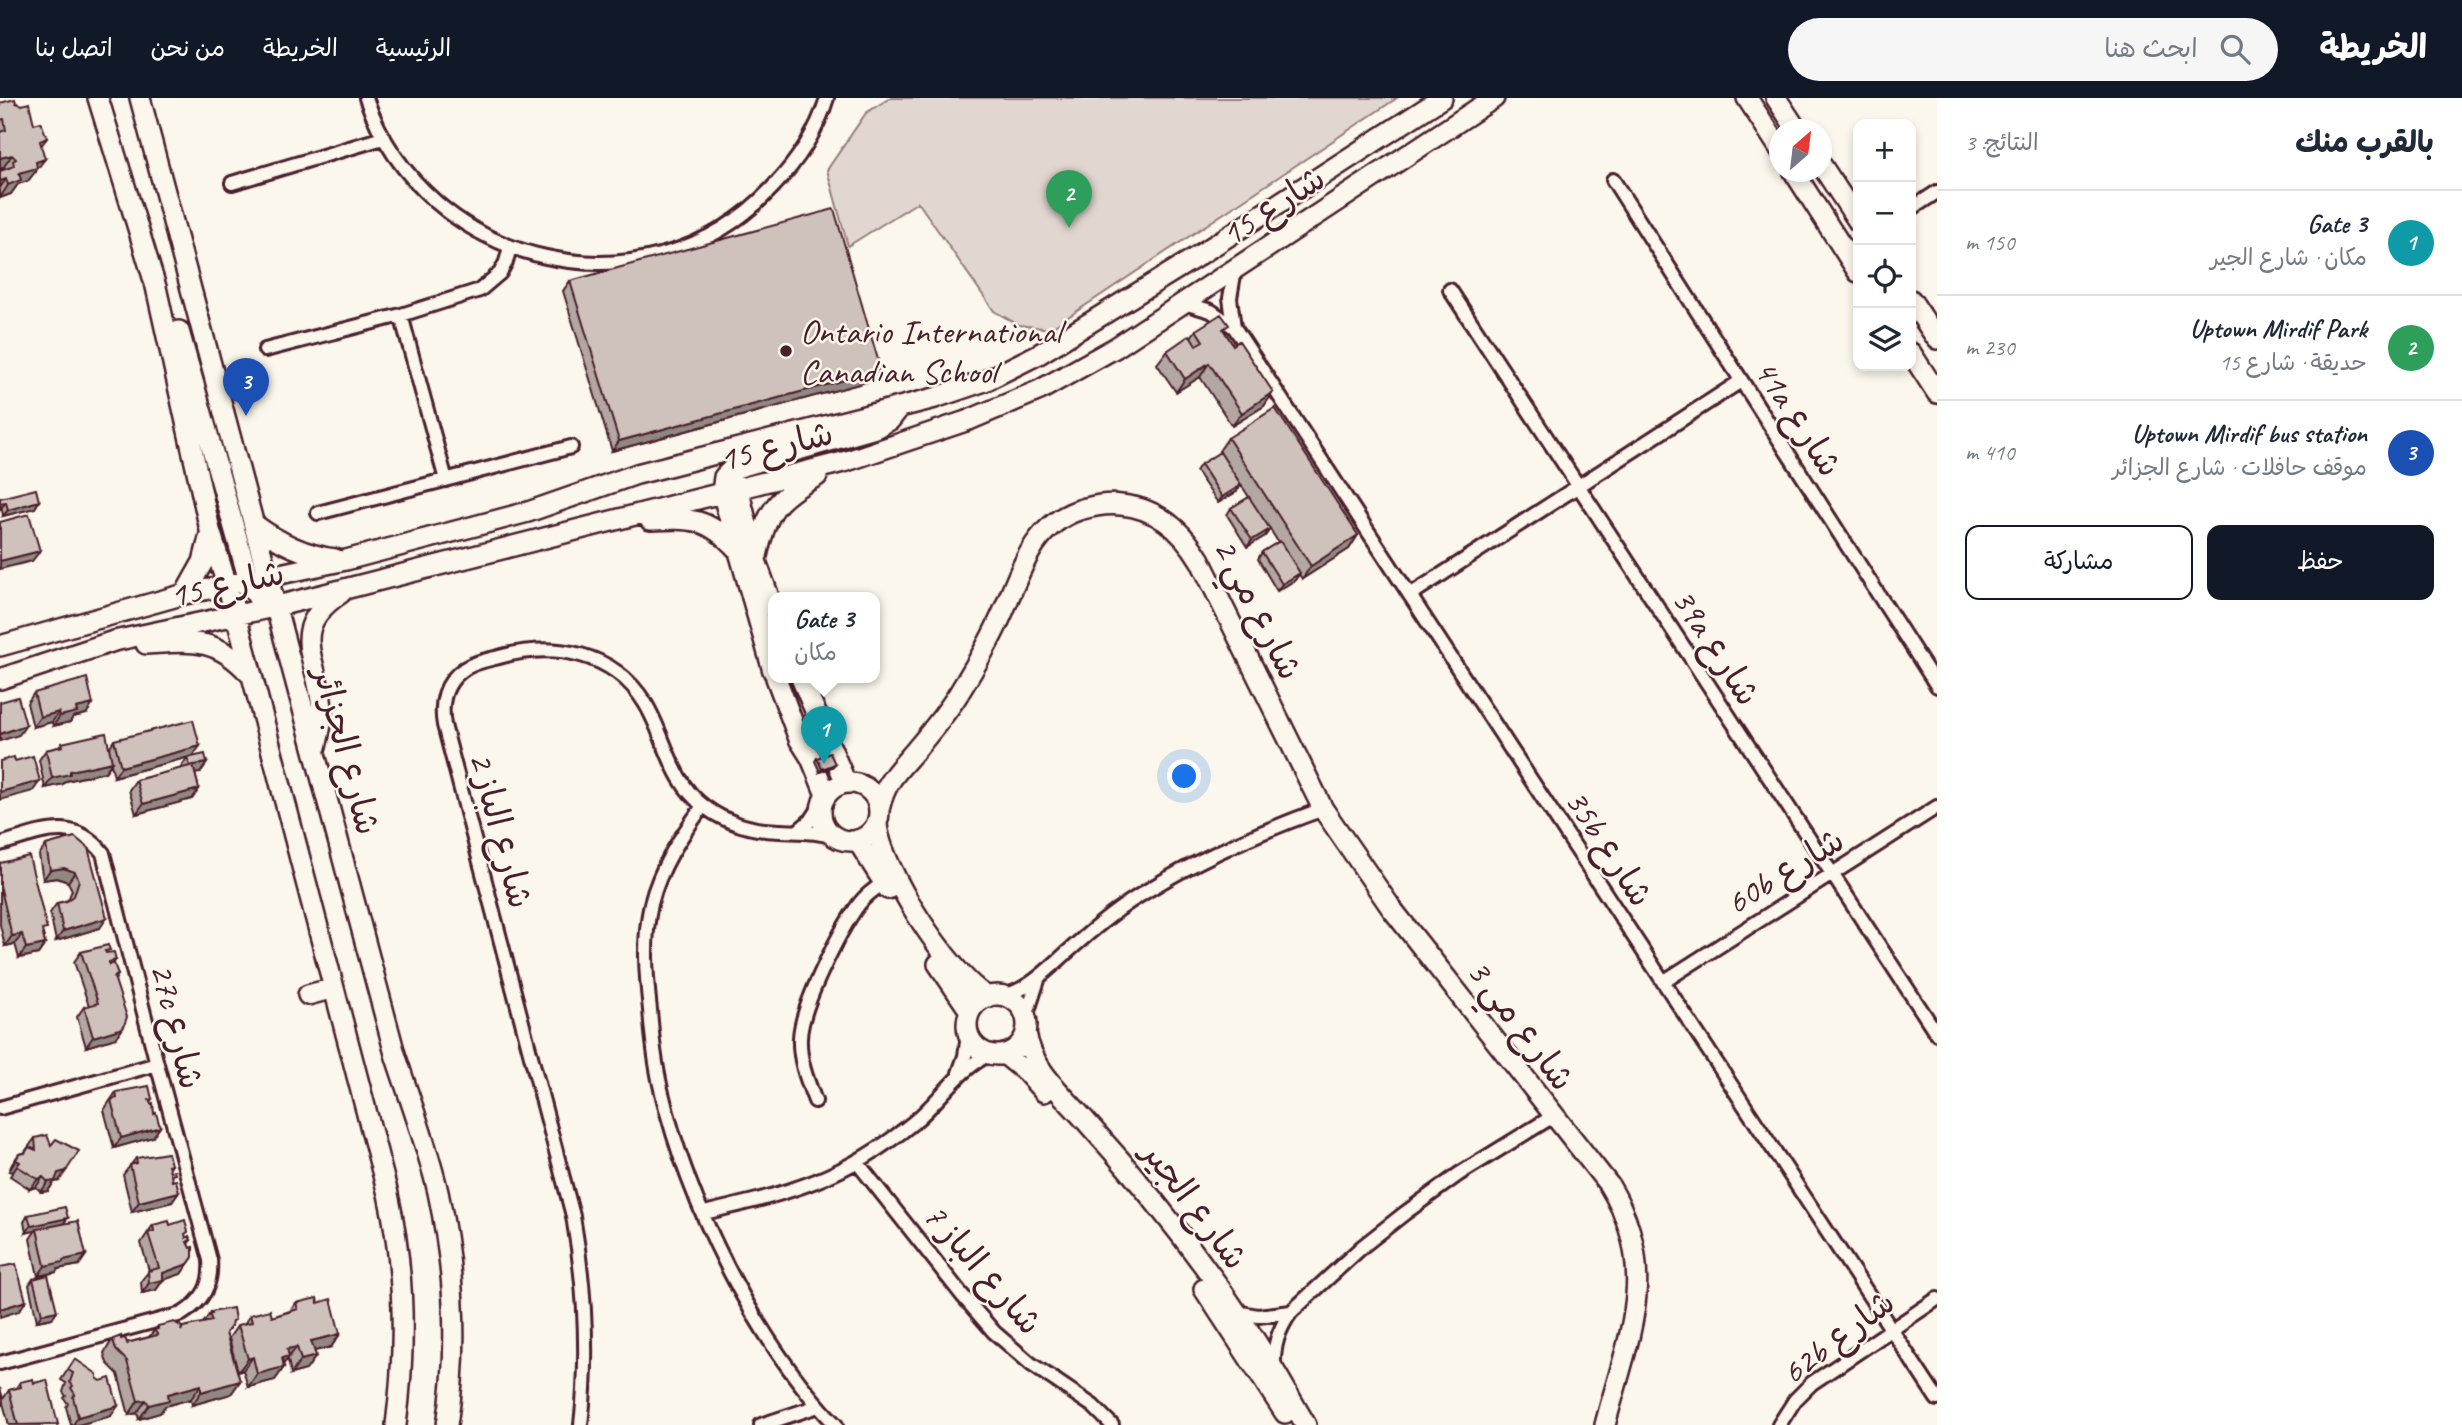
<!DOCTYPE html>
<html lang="ar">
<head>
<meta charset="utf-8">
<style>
  body { margin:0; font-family:Caveat,"Playpen Sans Arabic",sans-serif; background:#f6f6f7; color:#1f2937; direction:rtl }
  .controls { position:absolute; right:21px; top:21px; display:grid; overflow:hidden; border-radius:14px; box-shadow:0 4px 10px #0003 }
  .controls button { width:63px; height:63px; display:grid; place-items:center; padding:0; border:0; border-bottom:2px solid #e0e1e3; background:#fff; color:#1f2937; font:35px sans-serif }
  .compass { position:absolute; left:1769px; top:21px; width:63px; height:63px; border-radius:50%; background:#fff; box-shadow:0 4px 10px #0003; rotate:28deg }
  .you { position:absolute; left:1185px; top:679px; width:24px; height:24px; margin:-18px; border:5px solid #fff; border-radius:50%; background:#1a73e8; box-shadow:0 0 0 10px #1a73e833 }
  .badge { display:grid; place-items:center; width:46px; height:46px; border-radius:50%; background:#111827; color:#fff; font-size:23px; font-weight:700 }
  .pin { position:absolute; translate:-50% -58px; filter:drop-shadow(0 2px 4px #0008) }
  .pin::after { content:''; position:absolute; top:37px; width:24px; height:21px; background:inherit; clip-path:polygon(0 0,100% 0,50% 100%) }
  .popup { position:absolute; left:768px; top:494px; width:112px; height:91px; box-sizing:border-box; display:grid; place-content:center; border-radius:14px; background:#fff; filter:drop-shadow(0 2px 5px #0005); font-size:23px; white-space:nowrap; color:#747a83 }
  .popup b { font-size:26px; color:#1f2937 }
  .popup::after { content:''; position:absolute; left:50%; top:100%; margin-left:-14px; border:14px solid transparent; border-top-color:#fff }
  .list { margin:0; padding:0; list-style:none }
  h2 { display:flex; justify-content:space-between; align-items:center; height:91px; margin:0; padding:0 28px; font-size:30px }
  h2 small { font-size:23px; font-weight:400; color:#747a83 }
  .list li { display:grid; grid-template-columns:46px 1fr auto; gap:21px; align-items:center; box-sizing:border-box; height:105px; padding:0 28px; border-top:2px solid #e0e1e3 }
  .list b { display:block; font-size:26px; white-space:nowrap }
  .list p { margin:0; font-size:23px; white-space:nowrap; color:#747a83 }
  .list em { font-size:23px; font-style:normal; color:#747a83 }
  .actions { display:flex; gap:14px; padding:21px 28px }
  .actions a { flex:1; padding:16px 0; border:2px solid #111827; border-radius:14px; text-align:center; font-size:24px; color:#111827 }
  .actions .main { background:#111827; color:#fff }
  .icon { flex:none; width:38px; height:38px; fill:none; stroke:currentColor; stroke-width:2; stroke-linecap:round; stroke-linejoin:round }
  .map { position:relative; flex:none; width:1937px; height:1327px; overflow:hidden; direction:ltr }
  header { display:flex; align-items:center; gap:42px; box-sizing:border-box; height:98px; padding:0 35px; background:#111827; color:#fff }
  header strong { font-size:33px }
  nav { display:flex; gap:38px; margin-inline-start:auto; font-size:24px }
  .search { width:490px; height:63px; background:#f6f6f7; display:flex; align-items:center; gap:18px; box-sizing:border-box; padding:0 24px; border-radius:38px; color:#747a83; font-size:26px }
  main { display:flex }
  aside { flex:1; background:#fff }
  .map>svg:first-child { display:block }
  .green { fill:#e2d7d0; stroke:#967b7e; stroke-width:2 }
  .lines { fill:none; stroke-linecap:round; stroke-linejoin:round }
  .street-casing { stroke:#4a1f2b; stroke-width:18 }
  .secondary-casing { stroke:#4a1f2b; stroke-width:24 }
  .street { stroke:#fbf7ec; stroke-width:12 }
  .secondary { stroke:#fbf7ec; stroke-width:19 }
  .wall { fill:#b2a7a2; stroke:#4a1f2b; stroke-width:2 }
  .shaded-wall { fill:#918884; stroke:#4a1f2b; stroke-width:2 }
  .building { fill:#cfc2bc; stroke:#4a1f2b; stroke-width:2 }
  .poi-dot { fill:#4a1f2b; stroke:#fbf7ec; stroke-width:2.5 }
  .labels { text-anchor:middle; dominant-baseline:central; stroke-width:5; stroke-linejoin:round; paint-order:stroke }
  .street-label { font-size:35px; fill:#4a1f2b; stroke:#fbf7ec }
  .poi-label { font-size:35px; fill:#4a1f2b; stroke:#fbf7ec; text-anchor:start }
</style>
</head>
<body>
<header>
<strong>الخريطة</strong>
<div class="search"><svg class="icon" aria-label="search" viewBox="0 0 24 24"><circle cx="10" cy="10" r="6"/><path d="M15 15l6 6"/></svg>ابحث هنا</div>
<nav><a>الرئيسية</a><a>الخريطة</a><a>من نحن</a><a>اتصل بنا</a></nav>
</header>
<main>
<aside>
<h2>بالقرب منك<small>النتائج: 3</small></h2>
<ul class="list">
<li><span class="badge" style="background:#0f9aa8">1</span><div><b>Gate 3</b><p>مكان · شارع الجير</p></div><em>150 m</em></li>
<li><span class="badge" style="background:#2e9e5b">2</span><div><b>Uptown Mirdif Park</b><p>حديقة · شارع 15</p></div><em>230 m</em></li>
<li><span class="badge" style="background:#1a4fb4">3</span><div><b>Uptown Mirdif bus station</b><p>موقف حافلات · شارع الجزائر</p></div><em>410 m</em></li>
</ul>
<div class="actions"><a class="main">حفظ</a><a>مشاركة</a></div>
</aside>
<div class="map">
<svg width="1937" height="1327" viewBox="0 0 1937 1327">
  <rect width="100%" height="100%" fill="#fbf7ec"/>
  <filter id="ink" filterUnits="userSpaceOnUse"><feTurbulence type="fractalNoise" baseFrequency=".0143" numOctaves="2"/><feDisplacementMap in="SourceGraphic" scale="14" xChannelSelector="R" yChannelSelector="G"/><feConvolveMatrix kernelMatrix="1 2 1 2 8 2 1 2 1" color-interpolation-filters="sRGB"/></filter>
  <g filter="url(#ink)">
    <path class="green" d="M890,0H1397L1050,231L1019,227L994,213L918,104L848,148L827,72L866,15Z"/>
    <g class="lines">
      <g class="street-casing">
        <path id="street" d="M366,0C425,170 647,223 772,90C796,65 817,34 827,0
          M1613,82L1937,588
          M232,85L383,40
          M1911,111L1937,94
          M1450,192L1937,936
          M1184,205L1211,213L1234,229L1937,1301
          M401,217L446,382
          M1234,229L1230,200L1235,171
          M265,252L401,217L480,192L500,175L506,164L510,149
          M318,415L571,349
          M1410,497L1741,283
          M703,708C681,738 660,769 651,806C643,842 646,876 650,912C652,938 655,965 661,991C688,1105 754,1242 836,1327
          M798,733L812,721L822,706
          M0,746C40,735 73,717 103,755L157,966L210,1162C212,1187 203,1203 182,1216L0,1265
          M1663,884L1937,709
          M1003,898C1031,891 1051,868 1072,850C1091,833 1110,817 1131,803C1190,764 1256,735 1323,711
          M1026,919L1039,879
          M959,975L965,958L968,936
          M815,1003C807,982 799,962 800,940C801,908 840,832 859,806C866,797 874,791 884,785
          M0,1010L157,966
          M857,1064L962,1197L994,1234L1031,1266L1093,1308L1112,1327
          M704,1115C789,1095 845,1081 914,1024C941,1002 958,971 990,956
          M1236,1214L1258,1218L1291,1214
          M1274,1271C1273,1249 1278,1232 1291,1214L1363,1148L1405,1115L1459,1076L1555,1017
          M581,1327C589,1257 585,1187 573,1118L444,627C440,605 445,584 464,571C474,564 487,562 499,559C553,544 613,553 645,605C666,639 670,684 705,709C726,725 754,733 780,733C800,734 818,733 837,740
          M761,1327L818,1308
          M1779,1327L1795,1302L1812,1285L1937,1201"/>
      </g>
      <g class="secondary-casing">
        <path id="secondary" d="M98,0L156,189L210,432L236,517L388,1096C405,1173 406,1249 396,1327
          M140,0L395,956C410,1002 427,1047 438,1094C454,1169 459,1250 447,1327
          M1747,0L1780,51
          M1776,0L1797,32
          M1822,68L1858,123
          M1794,74L1858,174
          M1911,202L1937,241
          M179,233L249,483L258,500L274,509
          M1911,255L1937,295
          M731,379L738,390L756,463L773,510
          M650,422C690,420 707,419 736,450
          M254,426C279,445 304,457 335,461
          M757,458C767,413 775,400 817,378
          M185,496L203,464L210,436
          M146,546C192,543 216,539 249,575
          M0,548L185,496L346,462L528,414L637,376L935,300L985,283L1039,256L1193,161L1442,0
          M773,573L722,394L724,379L732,371L875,330L890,322L899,310
          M776,580L799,641L811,660L826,697
          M801,580L846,685
          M0,581L114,543L274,509L847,363L969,322L1040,292L1115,250L1494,0
          M316,649C319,636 323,624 322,611C319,561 285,532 341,495
          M821 714a29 29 0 1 1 58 0a29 29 0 1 1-58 0Z
          M879,712C885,684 896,675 914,654C930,635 946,616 959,595C973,572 987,549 998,525C1019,482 1028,429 1079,412C1093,408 1106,405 1121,407C1157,410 1182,432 1200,462L1323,711L1392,811L1609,1087C1661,1172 1628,1239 1605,1327
          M877,725C879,768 950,878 988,899
          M857,742L888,791
          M938,866L970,913
          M308,897L334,890
          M967 927a30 30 0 1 1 60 0a30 30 0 1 1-60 0Z
          M1026,934C1031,970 1061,995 1084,1021C1154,1098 1219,1183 1274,1272C1285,1290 1295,1309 1306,1327
          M1004,956L1026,974L1044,994
          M1204,1191L1285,1315"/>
      </g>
      <use href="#street" class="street"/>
      <use href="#secondary" class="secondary"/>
    </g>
    <path class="wall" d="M0,5H16L47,40L41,48L36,74L34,75L28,83L18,86L11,96L0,100V73L4,71L3,70L0,71Z
      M570,183L881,272L874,282L612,353L563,193Z
      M1196,232L1225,234L1233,247L1273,294L1264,308L1232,328L1200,279L1176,294L1157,266L1167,253L1191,239Z
      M1228,340L1358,437L1349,451L1302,481L1299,476L1295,482L1277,493L1258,461L1262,454L1278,444L1270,431L1265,438L1247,449L1227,417L1231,410L1249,399L1219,353Z
      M1201,366L1241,387L1236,394L1218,405L1196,373Z
      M0,400L39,403L35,410L3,418Z
      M34,595L86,616L73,619L70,624L53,628L52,624L33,629L27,605Z
      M114,642L193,658L114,679L111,666L105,674L66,683L63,686L45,690L39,662L46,652L59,649L62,645L109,650Z
      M187,660L200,675H195L199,691L192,701L136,716L129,692L136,682L180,671Z
      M817,660L835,666L832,669L820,674L815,663Z
      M75,739L100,830L56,843L50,815L57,805L68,802L72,792L68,784L57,780L43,782L39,757L46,747Z
      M0,765L43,836L45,846L38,856L19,860L15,846L5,848L0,827Z
      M81,854L108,855L116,862L113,865L118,877L115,882L123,930L116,940L86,949L77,919L84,909L89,908L74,864Z
      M116,994L152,1001L150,1004L154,1016L160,1029L153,1039L114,1050L104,1012Z
      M35,1040L59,1083L54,1084L48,1093L41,1094L36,1089L30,1091L10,1078L13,1074L9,1073L12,1066L19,1056L24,1055Z
      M136,1060L171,1067L169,1070L172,1081L179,1094L172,1104L132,1114L123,1077Z
      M28,1117L64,1126L86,1157L79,1167L58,1171L56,1174L38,1178L30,1141L36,1132L26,1135L24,1124Z
      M153,1127H170L185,1138L186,1140L191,1142L188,1146L193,1159L181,1176L163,1182L156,1192L142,1195L141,1183L149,1173L141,1145Z
      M33,1181L52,1220L37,1223L29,1187Z
      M296,1205H318L340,1236L331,1249L314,1253L316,1258L306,1272L291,1276L288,1262L286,1263L283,1266L284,1269L275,1282L248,1289L243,1272L238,1274L229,1240L238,1227L244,1226L250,1217L272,1219L290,1213Z
      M211,1214L231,1227L226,1235L240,1283L231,1296L192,1307L191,1301L165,1308L160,1315L139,1321L137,1315L129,1317L118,1276L107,1265L104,1255L113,1241H121L127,1245L149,1239L158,1228L182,1231L203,1225Z
      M75,1261L97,1280L111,1318L78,1327H71L66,1309L68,1306L64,1300L66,1298L63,1294L66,1285L61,1282Z
      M20,1284L34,1285L57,1327H9L3,1305L0,1309V1290L3,1301L9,1292L16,1290Z"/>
    <path class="shaded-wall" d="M12,57L3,70L0,71V60Z
      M45,61L28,83L18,86L11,96L0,100L8,87L19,75L36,64Z
      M6,81L0,90V83Z
      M1209,265L1200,279L1176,294L1185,281Z
      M881,272L874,282L612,353L619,343Z
      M1273,294L1264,308L1232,328L1242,315Z
      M1241,387L1236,394L1218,405L1222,399Z
      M39,403L35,410L3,418L8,412Z
      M6,404L1,410L0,411V405Z
      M1270,431L1265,438L1247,449L1252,442Z
      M1358,437L1349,451L1302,481L1311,468Z
      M40,453L32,463L0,471V463Z
      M1300,475L1295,482L1277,493L1282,486Z
      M93,606L86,616L73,619L70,624L53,628L60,618L76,610Z
      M59,614L52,624L33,629L40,619Z
      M26,627L19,637L0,643V636Z
      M200,648L193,658L114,679L121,669Z
      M112,664L105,674L66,683L63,686L45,690L52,680L70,673Z
      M207,665L200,675L186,677L193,667Z
      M835,666L832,669L820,674L822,671Z
      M40,683L33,693L0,702V694Z
      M199,691L192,701L136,716L143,706Z
      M64,770L75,774L68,784L57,780L43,782L50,772Z
      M107,820L100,830L56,843L63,833Z
      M22,836L15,846L5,848L12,838Z
      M45,846L38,856L19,860L26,850Z
      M123,930L116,940L86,949L93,939Z
      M160,1029L153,1039L114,1050L121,1040Z
      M16,1062L20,1064L13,1074L9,1073Z
      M66,1073L59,1083L54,1084L48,1093L41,1094L48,1084L58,1075Z
      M43,1079L36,1089L30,1091L38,1081Z
      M179,1094L172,1104L132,1114L139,1104Z
      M68,1120L63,1126L26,1135L31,1128Z
      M86,1157L79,1167L58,1171L56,1174L38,1178L45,1168L63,1162Z
      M188,1166L181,1176L163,1182L156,1192L142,1195L149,1185L163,1175Z
      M26,1203L19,1213L0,1219V1211Z
      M57,1213L52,1220L37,1223L42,1216Z
      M340,1236L331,1249L302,1256L311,1243Z
      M297,1249L281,1269H284L275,1282L248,1289L257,1276L287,1251Z
      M316,1258L306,1272L291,1276L301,1262Z
      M253,1259L243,1272L238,1274L248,1261Z
      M240,1283L231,1296L192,1307L201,1294Z
      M201,1287L191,1301L165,1308L160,1315L139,1321L149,1307L168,1296Z
      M146,1302L137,1315L129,1317L138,1303Z
      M118,1308L111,1318L78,1327H73L78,1319Z"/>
    <path class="building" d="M15,1L16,5L22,7L29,5L34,26L41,24L47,40L40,43L45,61L36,64L37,70L19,75L21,82L8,87L6,81L0,83V73L14,68L13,63L16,61L12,57L0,60V34L6,32L4,21L0,22V5Z
      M834,111L881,272L619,343L570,183Z
      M1221,216L1229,227L1223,231L1233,247L1239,243L1273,294L1242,315L1209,265L1185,281L1167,253L1190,237L1196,247L1203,243L1196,232Z
      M1275,310L1358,437L1311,468L1228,340Z
      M1220,354L1241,387L1222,399L1201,366Z
      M36,391L39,403L8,412L6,404L0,405V400Z
      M1249,399L1270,431L1252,442L1231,410Z
      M29,416L40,453L0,463V424Z
      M1280,443L1300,475L1282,486L1262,454Z
      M87,580L93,606L76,610L77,614L60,618L59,614L40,619L34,595Z
      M18,599L26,627L0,636V604Z
      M193,622L200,648L121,669L114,642Z
      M106,635L112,664L70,673V676L52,680L46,652L63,648L62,645Z
      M830,655L835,666L822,671L817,660Z
      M205,656L207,665L193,667L199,691L143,706L136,682L190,668L187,660Z
      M33,658L40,683L0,694V663L14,659L15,663Z
      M75,739L88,750L107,820L63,833L57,805L67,803L74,798L79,782L75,774L64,770L50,772L46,747Z
      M29,758L47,831L42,832L45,846L26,850L22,836L12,838L0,787V765Z
      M108,847L110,852L105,853L106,855L114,854L116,862L109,864V867L114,865L118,877L114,879L127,919L123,930L93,939L84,909L98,905L81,854Z
      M149,988L152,1001L149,1002L151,1006L153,1005L154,1016L156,1015L160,1029L121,1040L111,1002L117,1000L116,994Z
      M47,1037L51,1047L56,1041L79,1053L66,1073L58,1075L55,1083L48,1084L43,1079L38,1081L17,1068L20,1064L16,1062L19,1056L25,1055L29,1049L36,1052L35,1040Z
      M168,1055L171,1067L168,1068L170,1074L174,1073L175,1076L171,1077L172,1083L176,1082L179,1094L139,1104L130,1067L137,1065L136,1060Z
      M65,1109L68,1120L31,1128L28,1117Z
      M185,1122L188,1134L185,1136L186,1140L189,1138L191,1142L187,1144L190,1150L193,1149V1159L188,1166L163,1175V1182L149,1185L148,1173L159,1170L148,1135L154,1133L153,1127L169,1123L170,1127Z
      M78,1123L86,1157L63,1162V1164L45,1168L37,1131Z
      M16,1166L26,1203L0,1211V1169Z
      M48,1177L57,1213L42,1216L33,1181Z
      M317,1200L318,1205L331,1201L340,1236L311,1243L316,1258L301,1262L297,1249L287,1251L289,1258L282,1260L284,1269L257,1276L253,1259L248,1261L238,1227L252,1224L250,1217L270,1212L272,1219L298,1211L296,1205Z
      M233,1210L235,1222L232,1223L231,1228L226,1235L240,1283L201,1294V1287L168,1296L169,1302L149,1307L146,1302L138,1303L127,1263L116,1252L113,1241L121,1238V1241L125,1240L128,1247L127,1245L158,1237L154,1232L158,1231V1228L174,1224L182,1229L181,1233L183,1229L212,1223L209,1216H212L211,1214Z
      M75,1261L97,1276V1280L101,1283L110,1280L118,1308L78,1319L73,1299L75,1296L71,1290L73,1288L70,1284L73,1275L68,1272Z
      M33,1281L34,1285L47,1282L58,1326L18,1327L9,1292L21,1289L20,1284Z
      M0,1290L3,1304L0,1305Z"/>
  </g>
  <circle class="poi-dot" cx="786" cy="253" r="7"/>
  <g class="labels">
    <g class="street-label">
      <text transform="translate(1273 108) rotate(-33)">شارع 15</text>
      <text transform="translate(1798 320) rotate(57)">41a شارع</text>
      <text transform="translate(776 348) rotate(-14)">شارع 15</text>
      <text transform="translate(227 486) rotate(-12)">شارع 15</text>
      <text transform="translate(1258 511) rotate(63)">شارع مي 2</text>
      <text transform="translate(1716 549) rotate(57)">39a شارع</text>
      <text transform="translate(347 653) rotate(75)">شارع الجزائر</text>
      <text transform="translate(501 732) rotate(75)">شارع الباز 2</text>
      <text transform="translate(1609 750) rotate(57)">35b شارع</text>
      <text transform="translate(1785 773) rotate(-32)">60b شارع</text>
      <text transform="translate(1521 927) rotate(53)">شارع مي 3</text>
      <text transform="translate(177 928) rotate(76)">27c شارع</text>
      <text transform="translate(1195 1107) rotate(53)">شارع الجير</text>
      <text transform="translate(983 1171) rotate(49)">شارع الباز 7</text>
      <text transform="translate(1838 1239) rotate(-37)">62b شارع</text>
    </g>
    <g class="poi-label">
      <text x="800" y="233">Ontario International<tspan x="800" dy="40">Canadian School</tspan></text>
    </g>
  </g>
</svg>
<div class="controls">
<button>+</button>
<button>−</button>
<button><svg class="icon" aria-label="locate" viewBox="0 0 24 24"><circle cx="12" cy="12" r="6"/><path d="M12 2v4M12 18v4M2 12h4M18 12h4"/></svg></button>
<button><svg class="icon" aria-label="layers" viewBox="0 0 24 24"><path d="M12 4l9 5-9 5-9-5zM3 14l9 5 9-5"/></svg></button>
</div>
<svg class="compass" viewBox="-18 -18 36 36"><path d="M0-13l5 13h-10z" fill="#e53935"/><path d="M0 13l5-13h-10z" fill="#747a83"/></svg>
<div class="you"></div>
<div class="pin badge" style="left:824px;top:666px;background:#0f9aa8">1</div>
<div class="popup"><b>Gate 3</b>مكان</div>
<div class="pin badge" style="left:1069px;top:130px;background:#2e9e5b">2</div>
<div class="pin badge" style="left:246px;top:318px;background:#1a4fb4">3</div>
</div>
</main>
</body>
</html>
